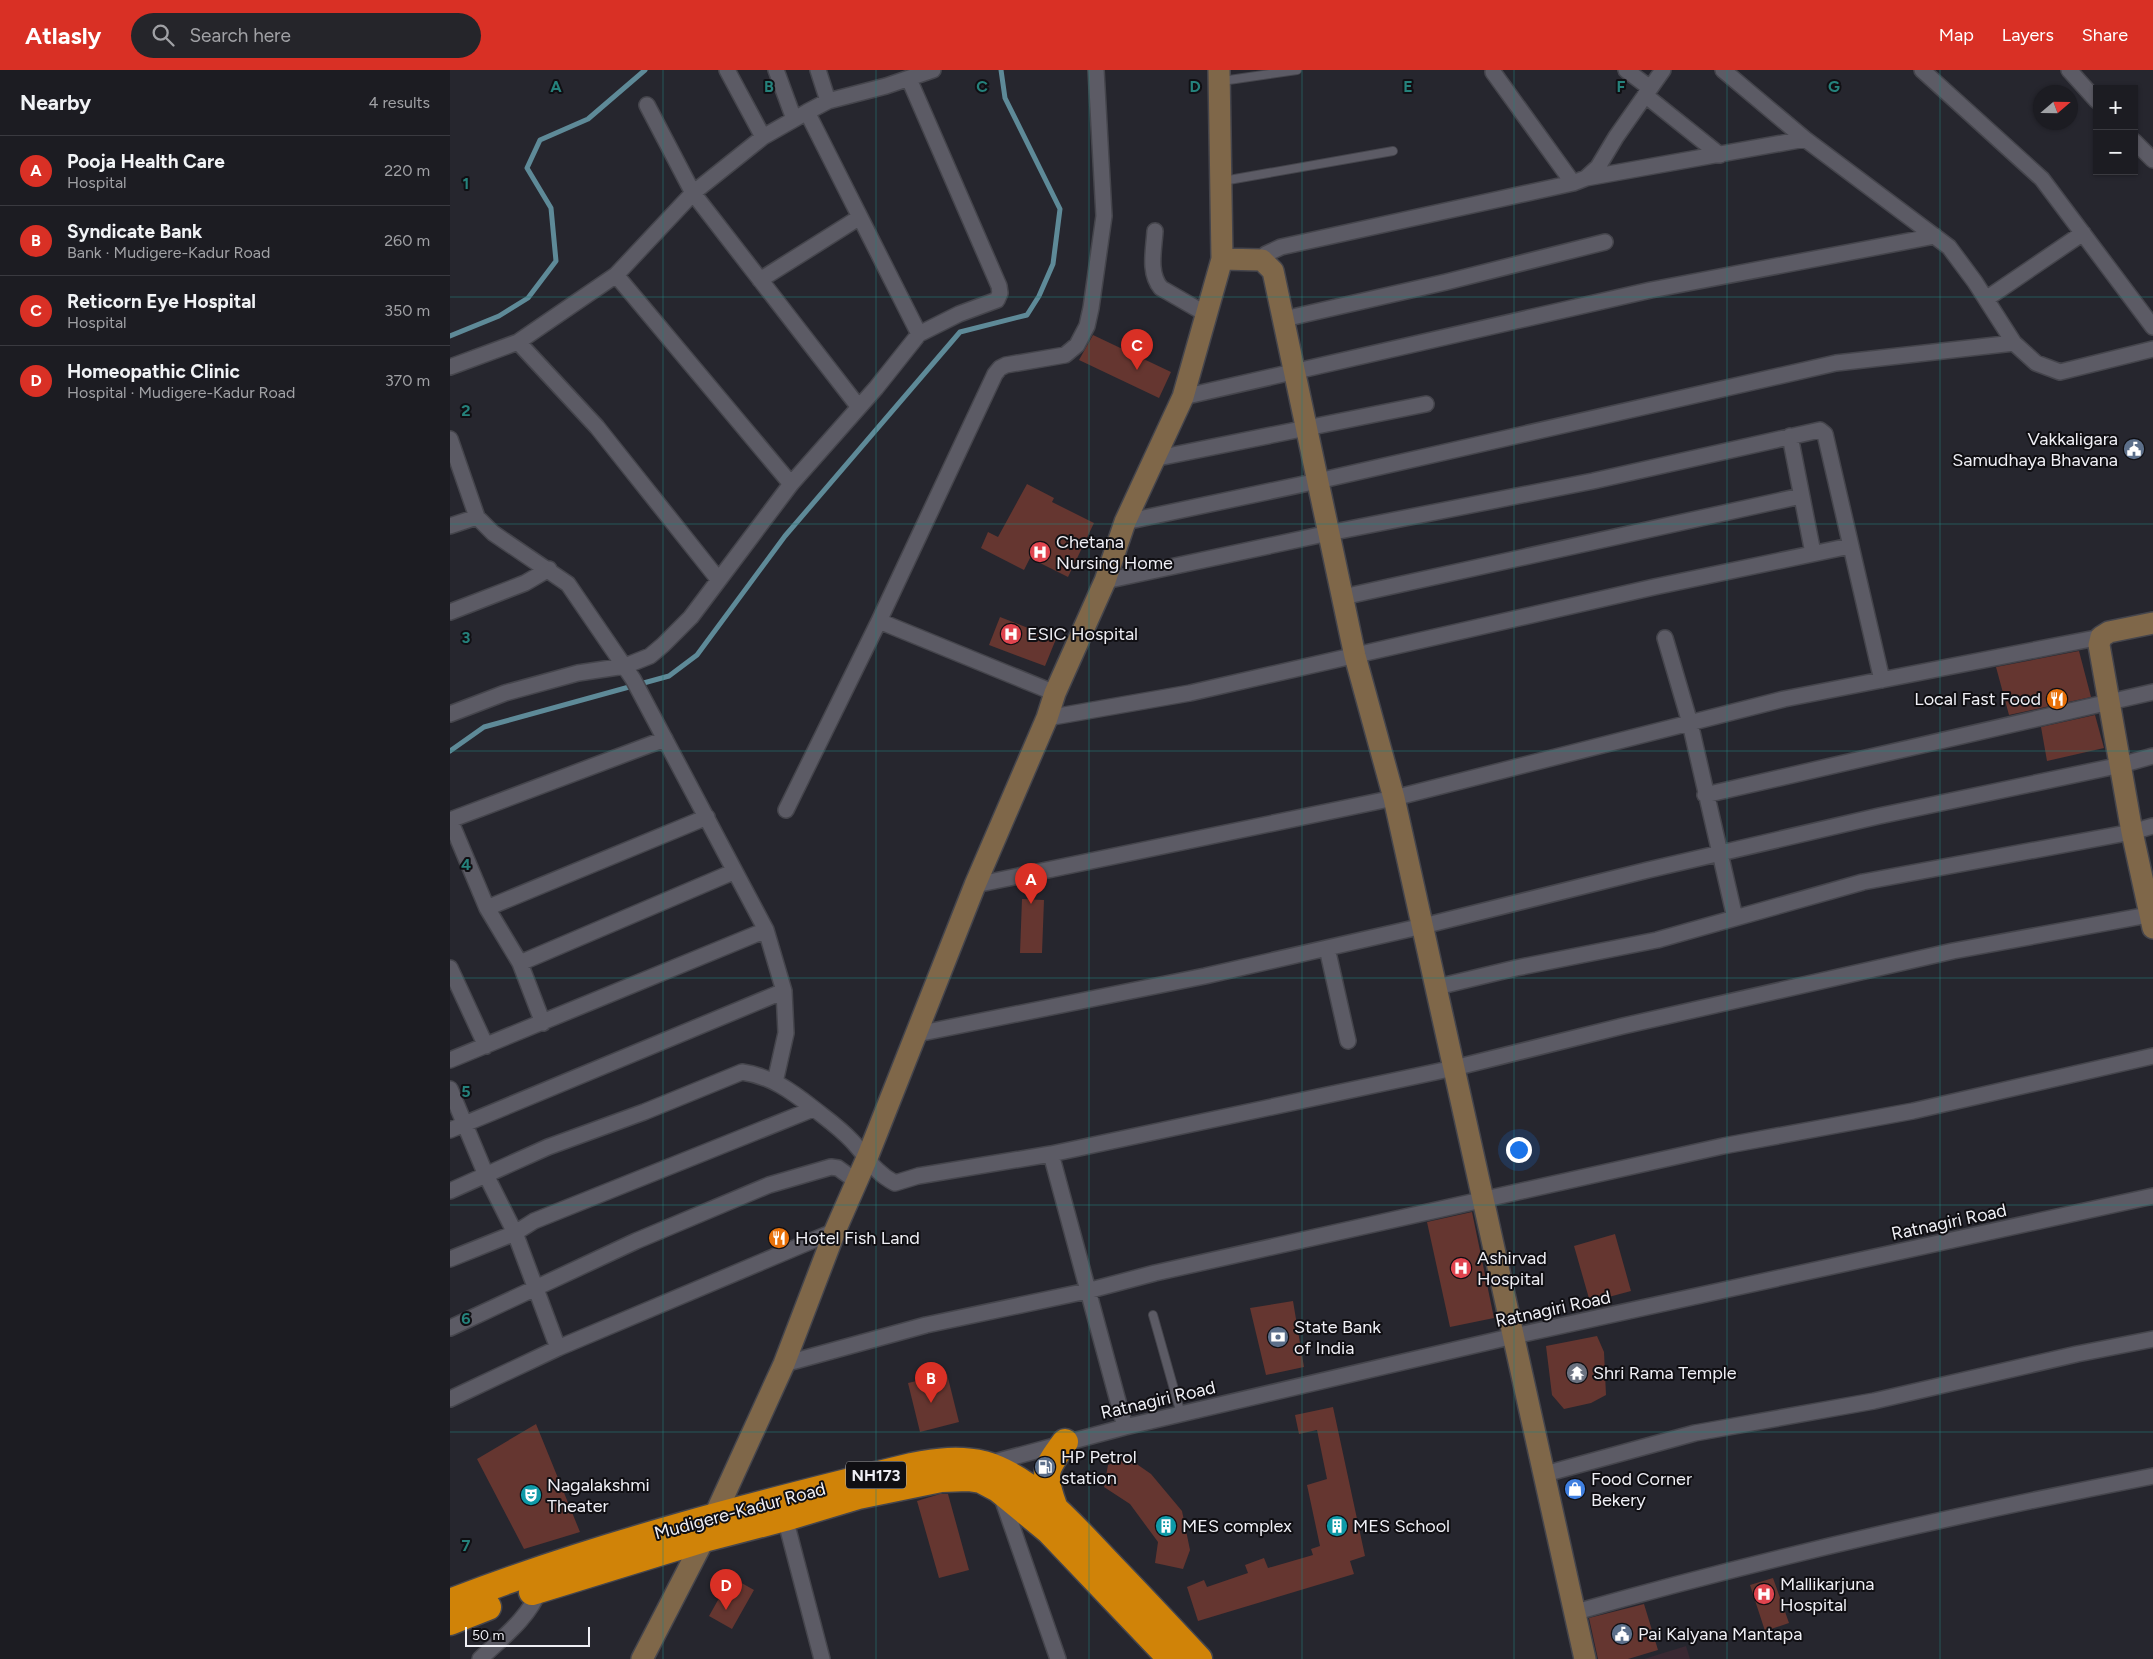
<!DOCTYPE html>
<html lang="en">
<head>
<meta charset="utf-8">
<style>
  body { margin:0; font-family:Figtree,sans-serif; background:#25252a; color:#f1f3f6 }
  .controls { position:absolute; right:15px; top:15px; display:grid; overflow:hidden; border-radius:0px; box-shadow:0 1px 4px #0004 }
  .controls button { width:45px; height:45px; display:grid; place-items:center; padding:0; border:0; border-bottom:1px solid #3a3a40; background:#1c1c22; color:#f1f3f6; font:25px sans-serif }
  .compass { position:absolute; left:1583px; top:15px; width:45px; height:45px; border-radius:50%; background:#1c1c22; box-shadow:0 1px 4px #0004; rotate:70deg }
  .scale { position:absolute; left:15px; bottom:12px; width:125px; box-sizing:border-box; padding-left:5px; border:2px solid #efeff5; border-top:0; font-size:14px; line-height:18px; white-space:nowrap; color:#efeff5; -webkit-text-stroke:4px #100f13; paint-order:stroke }
  .you { position:absolute; left:1068px; top:1079px; width:18px; height:18px; margin:-12px; border:4px solid #fff; border-radius:50%; background:#1a73e8; box-shadow:0 0 0 8px #1a73e833 }
  .badge { display:grid; place-items:center; width:32px; height:32px; border-radius:50%; background:#d93025; color:#fff; font-size:16px; font-weight:700 }
  .pin { position:absolute; translate:-50% -41px; filter:drop-shadow(0 1px 2px #0008) }
  .pin::after { content:''; position:absolute; top:26px; width:18px; height:15px; background:inherit; clip-path:polygon(0 0,100% 0,50% 100%) }
  .list { margin:0; padding:0; list-style:none }
  h2 { display:flex; justify-content:space-between; align-items:center; height:65px; margin:0; padding:0 20px; font-size:21px }
  h2 small { font-size:16px; font-weight:400; color:#a0a1a5 }
  .list li { display:grid; grid-template-columns:32px 1fr auto; gap:15px; align-items:center; box-sizing:border-box; height:70px; padding:0 20px; border-top:1px solid #3a3a40 }
  .list b { display:block; font-size:19px; white-space:nowrap }
  .list p { margin:0; font-size:16px; white-space:nowrap; color:#a0a1a5 }
  .list em { font-size:16px; font-style:normal; color:#a0a1a5 }
  .icon { flex:none; width:28px; height:28px; fill:none; stroke:currentColor; stroke-width:2; stroke-linecap:round; stroke-linejoin:round }
  .map { position:relative; flex:none; width:1703px; height:1589px; overflow:hidden }
  header { display:flex; align-items:center; gap:30px; box-sizing:border-box; height:70px; padding:0 25px; background:#d93025; color:#fff }
  header strong { font-size:24px }
  nav { display:flex; gap:28px; margin-inline-start:auto; font-size:18px }
  .search { width:350px; height:45px; background:#25252a; display:flex; align-items:center; gap:12px; box-sizing:border-box; padding:0 18px; border-radius:28px; color:#a0a1a5; font-size:19px }
  main { display:flex }
  aside { flex:1; background:#1c1c22 }
  .map>svg:first-child { display:block }
  .education { fill:#392832 }
  .lines { fill:none; stroke-linecap:round; stroke-linejoin:round }
  .stream { stroke:#5e8a98; stroke-width:5 }
  .building { fill:#653630 }
  .lane-casing { stroke:#45454c; stroke-width:10 }
  .street-casing { stroke:#45454c; stroke-width:18 }
  .secondary-casing { stroke:#45454c; stroke-width:24 }
  .highway-casing { stroke:#45454c; stroke-width:29 }
  .lane { stroke:#5c5b65; stroke-width:8 }
  .street { stroke:#5c5b65; stroke-width:15 }
  .secondary { stroke:#7f6749; stroke-width:21 }
  .highway { stroke:#d08308; stroke-width:26 }
  .grid { fill:none; stroke:#25827c; stroke-width:1; stroke-opacity:0.55 }
  .labels { text-anchor:middle; dominant-baseline:central; stroke-width:4; stroke-linejoin:round; paint-order:stroke }
  .shield { fill:#100f13; stroke:#acacb1; stroke-width:1 }
  .shield-label { font-size:16px; font-weight:bold; fill:#efeff5 }
  .poi-label { font-size:18px; fill:#efeff5; stroke:#100f13; text-anchor:start }
  .street-label { font-size:18px; fill:#efeff5; stroke:#100f13 }
  .grid-label { font-size:16px; text-anchor:middle; font-weight:bold; fill:#25827c; stroke:#100f13; stroke-width:4; stroke-linejoin:round; paint-order:stroke }
</style>
</head>
<body>
<header>
<strong>Atlasly</strong>
<div class="search"><svg class="icon" aria-label="search" viewBox="0 0 24 24"><circle cx="10" cy="10" r="6"/><path d="M15 15l6 6"/></svg>Search here</div>
<nav><a>Map</a><a>Layers</a><a>Share</a></nav>
</header>
<main>
<aside>
<h2>Nearby<small>4 results</small></h2>
<ul class="list">
<li><span class="badge">A</span><div><b>Pooja Health Care</b><p>Hospital</p></div><em>220 m</em></li>
<li><span class="badge">B</span><div><b>Syndicate Bank</b><p>Bank · Mudigere-Kadur Road</p></div><em>260 m</em></li>
<li><span class="badge">C</span><div><b>Reticorn Eye Hospital</b><p>Hospital</p></div><em>350 m</em></li>
<li><span class="badge">D</span><div><b>Homeopathic Clinic</b><p>Hospital · Mudigere-Kadur Road</p></div><em>370 m</em></li>
</ul>
</aside>
<div class="map">
<svg width="1703" height="1589" viewBox="0 0 1703 1589">
  <rect width="100%" height="100%" fill="#26262e"/>
  <path class="education" d="M1236,1576L1240,1589H1194Z"/>
  <g class="lines">
    <path class="stream" d="M0,266L49,246L78,228L106,191L101,138L77,98L90,70L138,49L195,0
      M0,681L34,657L219,606L247,585L335,466L510,262L577,245L589,226L603,194L610,139L555,28L551,0"/>
  </g>
  <path class="building" d="M643,265L721,302L709,328L629,290Z
    M577,414L604,428L602,432L644,453L618,507L580,488L574,500L531,478L538,462L548,467Z
    M550,547L606,569L595,596L539,575Z
    M1629,581L1641,627L1559,645L1546,597Z
    M1645,645L1654,678L1597,691L1591,657Z
    M572,829L594,830L592,883H570Z
    M1022,1142L1044,1248L1000,1257L977,1152Z
    M1165,1164L1181,1221L1140,1232L1124,1176Z
    M843,1231L854,1297L816,1305L800,1238Z
    M1147,1266L1154,1282L1156,1325L1141,1333L1114,1339L1102,1325L1096,1276Z
    M497,1304L509,1352L470,1362L458,1313Z
    M883,1337L915,1486L900,1491L904,1504L748,1551L737,1517L754,1510L757,1517L798,1503L795,1495L814,1488L818,1498L863,1485L861,1479L870,1476L857,1415L877,1409L867,1360L849,1364L845,1345Z
    M86,1354L130,1462L74,1479L27,1389Z
    M678,1388L701,1404L732,1441L740,1480L733,1499L705,1493L708,1472L680,1434L654,1417L658,1395Z
    M490,1424H498L519,1500L489,1508L467,1431Z
    M281,1507L304,1520L282,1559L259,1546Z
    M1323,1508L1339,1553L1315,1561L1300,1515Z
    M1194,1534L1208,1580L1178,1589H1148L1139,1548Z"/>
  <g class="lines">
    <g class="lane-casing">
      <path id="lane" d="M772,11L847,0
        M773,111L943,81
        M703,1245L731,1344"/>
    </g>
    <g class="street-casing">
      <path id="street" d="M277,0L313,67
        M326,0L344,49
        M368,0L378,31
        M1176,0L1200,18
        M1273,0L1355,69L1499,177L1525,212L1564,273
        M1472,0L1592,109L1703,257
        M1619,0L1647,31
        M1043,2L1123,113
        M1195,25L1270,85
        M197,35L243,123L408,336
        M1684,71L1703,90
        M1136,108L1148,97L1166,67L1213,0
        M705,161C704,179 698,203 711,218L756,244
        M812,190L816,184L831,177L1123,113L1136,108L1355,69
        M166,205L341,414
        M310,210L410,147
        M1536,229L1633,163
        M834,249L996,212L1155,172
        M469,264L357,42L378,31L436,16L483,0
        M68,272L147,357L268,509
        M0,297L68,272L166,205L243,123L313,67L357,42
        M733,327L1201,220L1485,166
        M1340,366L1363,483
        M0,369L27,447L43,463L118,514L183,609L316,860L334,921L336,963L325,1012
        M703,389L976,334
        M675,452L868,411L1386,293L1564,273L1586,293L1610,302L1703,279
        M0,456L27,447
        M655,511L879,463L1143,411L1370,360L1375,364L1432,610
        M893,527L1351,426
        M0,542L75,513L99,499
        M429,551L605,623
        M1215,568L1240,653L1285,848
        M0,644L55,623L128,603L175,596L200,586L213,575L241,547L341,414L426,318L469,264L509,244L547,230L550,223L549,216L459,9
        M597,648L740,623L1204,517L1400,476
        M1255,725L1703,622
        M336,740L429,551L545,304L550,298L556,295L615,285L627,275L637,256L641,238L654,146L646,0
        M0,750L215,669
        M0,750L37,838L70,893L93,953
        M525,815L944,728L1334,629L1651,567
        M37,838L257,747
        M877,878L898,971
        M70,893L283,802
        M0,898L36,976
        M987,917L1066,898L1207,870L1413,812L1682,762L1703,756
        M467,964L755,906L973,856L1198,800L1429,746L1671,695L1703,686
        M0,990L316,860
        M0,1019L36,1105L65,1163L108,1278
        M0,1060L334,921
        M601,1084L675,1357
        M0,1121L98,1077L194,1042L292,1002C321,1006 341,1021 363,1038C377,1049 390,1058 402,1071C417,1087 424,1102 445,1113L468,1106L601,1084L1004,998L1173,956L1503,881L1703,844
        M0,1189L65,1163L84,1151L363,1039
        M0,1258L186,1171L319,1115L381,1097L388,1098L406,1111
        M334,1294L476,1255L637,1221L705,1203L1273,1076L1463,1041L1703,986
        M0,1329L108,1278L385,1161
        M537,1394L675,1357L1064,1266L1703,1126
        M1095,1404L1245,1363L1424,1331L1627,1284L1703,1269
        M551,1425L608,1589
        M335,1448L372,1589
        M1126,1542C1316,1488 1509,1444 1703,1406
        M30,1589C53,1567 78,1549 90,1519"/>
    </g>
    <g class="secondary-casing">
      <path id="secondary" d="M772,189L812,190L823,201L905,586L944,728L1135,1589
        M1703,553L1659,562L1651,567L1649,575L1682,762L1703,858
        M192,1589L254,1469L334,1294L385,1161L417,1088L525,815L597,648L605,623L655,511L675,452L733,327L772,189L769,0"/>
    </g>
    <g class="highway-casing">
      <path id="highway" d="M604,1436C592,1403 595,1399 615,1372
        M82,1522L254,1469L335,1448L408,1426L491,1409L518,1408L531,1410L548,1419L599,1461L721,1589
        M0,1532C150,1474 306,1434 462,1396C486,1391 510,1388 534,1394C584,1408 628,1462 663,1498C692,1528 721,1559 749,1589
        M0,1552L38,1537"/>
    </g>
    <use href="#lane" class="lane"/>
    <use href="#street" class="street"/>
    <use href="#secondary" class="secondary"/>
    <use href="#highway" class="highway"/>
  </g>
  <path class="grid" d="M213,0V1589M426,0V1589M639,0V1589M852,0V1589M1064,0V1589M1277,0V1589M1490,0V1589M0,227H1703M0,454H1703M0,681H1703M0,908H1703M0,1135H1703M0,1362H1703"/>
  <defs>
    <g id="civic-disc" transform="scale(1.125)"><circle r="9.5" fill="#5c6f8a" stroke="#100f13"/><path d="M-.6-6.5H3V-4.5H.6V-3L4-1V1h2V6H-6V1h2V-1L-.6-3ZM-1.2 2.5V6h2.4V2.5Z" fill="#fff"/></g>
    <g id="hospital-disc" transform="scale(1.125)"><circle r="9.5" fill="#e0444e" stroke="#100f13"/><path d="M-5-5h3v3.5h4V-5h3V5h-3V1.5h-4V5h-3Z" fill="#fff"/></g>
    <g id="restaurant-disc" transform="scale(1.125)"><circle r="9.5" fill="#e8710a" stroke="#100f13"/><path d="M-5-6h1v4h1v-4h1v4h1v-4h1v5L-1.5 .5V6h-2V.5L-5-1ZM5-6V6H3V1.5H1.5Q1.5-4 5-6Z" fill="#fff"/></g>
    <g id="bank-disc" transform="scale(1.125)"><circle r="9.5" fill="#5c6f8a" stroke="#100f13"/><path d="M-6-4H6V4H-6ZM0-2.3a2.3 2.3 0 1 0 0 4.6a2.3 2.3 0 1 0 0-4.6Z" fill="#fff"/></g>
    <g id="temple-disc" transform="scale(1.125)"><circle r="9.5" fill="#6b7280" stroke="#100f13"/><path d="M0-6L5-2H3V0L6.5 2.5H4V6H1.5V3h-3V6H-4V2.5H-6.5L-3 0V-2H-5Z" fill="#fff"/></g>
    <g id="fuel-disc" transform="scale(1.125)"><circle r="9.5" fill="#5c6f8a" stroke="#100f13"/><path d="M-5.5-6h7V0h2V4h1.3V-2.5L3-4.5l.8-.8L6-3V5H2.5V1h-1V6h-7ZM-4.2-4.7v3.2H.2V-4.7Z" fill="#fff"/></g>
    <g id="shop-disc" transform="scale(1.125)"><circle r="9.5" fill="#3f7fe0" stroke="#100f13"/><path d="M-5-2.5h2.3a2.7 3.5 0 0 1 5.4 0H5L5.5 6h-11ZM-1.5-2.5h3a1.5 2.3 0 0 0-3 0Z" fill="#fff"/></g>
    <g id="theatre-disc" transform="scale(1.125)"><circle r="9.5" fill="#0f9aa8" stroke="#100f13"/><path d="M-5-5.5Q0-4 5-5.5V0Q5 5 0 6Q-5 5-5 0ZM-3.3-2.5H-1v1.5H-3.3ZM1-2.5H3.3v1.5H1ZM-2.8 1Q0 5.5 2.8 1Z" fill="#fff"/></g>
    <g id="building-disc" transform="scale(1.125)"><circle r="9.5" fill="#0f9aa8" stroke="#100f13"/><path d="M-4-6H4V6H1V3H-1V6H-4ZM-2.5-4.3h1.7v1.8h-1.7ZM.8-4.3h1.7v1.8H.8ZM-2.5-1h1.7V.8h-1.7ZM.8-1h1.7V.8H.8Z" fill="#fff"/></g>
  </defs>
  <g fill-rule="evenodd">
    <use href="#civic-disc" x="1684" y="379"/>
    <use href="#hospital-disc" x="590" y="482"/>
    <use href="#hospital-disc" x="561" y="564"/>
    <use href="#restaurant-disc" x="1607" y="629"/>
    <use href="#restaurant-disc" x="329" y="1168"/>
    <use href="#hospital-disc" x="1011" y="1198"/>
    <use href="#bank-disc" x="828" y="1267"/>
    <use href="#temple-disc" x="1127" y="1303"/>
    <use href="#fuel-disc" x="595" y="1397"/>
    <use href="#shop-disc" x="1125" y="1419"/>
    <use href="#theatre-disc" x="81" y="1425"/>
    <use href="#building-disc" x="716" y="1456"/>
    <use href="#building-disc" x="887" y="1456"/>
    <use href="#hospital-disc" x="1314" y="1524"/>
    <use href="#civic-disc" x="1172" y="1564"/>
  </g>
  <g class="labels">
    <rect class="shield" x="396" y="1391.5" width="60" height="27" rx="4"/>
    <g class="shield-label">
      <text x="426" y="1405">NH173</text>
    </g>
    <g class="poi-label">
      <text x="1668" y="369" text-anchor="end">Vakkaligara<tspan x="1668" dy="21">Samudhaya Bhavana</tspan></text>
      <text x="606" y="472">Chetana<tspan x="606" dy="21">Nursing Home</tspan></text>
      <text x="577" y="564">ESIC Hospital</text>
      <text x="1591" y="629" text-anchor="end">Local Fast Food</text>
      <text x="345" y="1168">Hotel Fish Land</text>
      <text x="1027" y="1188">Ashirvad<tspan x="1027" dy="21">Hospital</tspan></text>
      <text x="844" y="1257">State Bank<tspan x="844" dy="21">of India</tspan></text>
      <text x="1143" y="1303">Shri Rama Temple</text>
      <text x="611" y="1387">HP Petrol<tspan x="611" dy="21">station</tspan></text>
      <text x="1141" y="1409">Food Corner<tspan x="1141" dy="21">Bekery</tspan></text>
      <text x="97" y="1415">Nagalakshmi<tspan x="97" dy="21">Theater</tspan></text>
      <text x="732" y="1456">MES complex</text>
      <text x="903" y="1456">MES School</text>
      <text x="1330" y="1514">Mallikarjuna<tspan x="1330" dy="21">Hospital</tspan></text>
      <text x="1188" y="1564">Pai Kalyana Mantapa</text>
    </g>
    <g class="street-label">
      <text transform="translate(1499 1152) rotate(-12)">Ratnagiri Road</text>
      <text transform="translate(1103 1239) rotate(-12)">Ratnagiri Road</text>
      <text transform="translate(708 1330) rotate(-13)">Ratnagiri Road</text>
      <text transform="translate(290 1441) rotate(-15)">Mudigere-Kadur Road</text>
    </g>
  </g>
  <g class="grid-label">
    <text x="106" y="22">A</text>
    <text x="319" y="22">B</text>
    <text x="532" y="22">C</text>
    <text x="745" y="22">D</text>
    <text x="958" y="22">E</text>
    <text x="1171" y="22">F</text>
    <text x="1384" y="22">G</text>
    <text x="16" y="119">1</text>
    <text x="16" y="346">2</text>
    <text x="16" y="573">3</text>
    <text x="16" y="800">4</text>
    <text x="16" y="1027">5</text>
    <text x="16" y="1254">6</text>
    <text x="16" y="1481">7</text>
  </g>
</svg>
<div class="controls">
<button>+</button>
<button>−</button>
</div>
<svg class="compass" viewBox="-18 -18 36 36"><path d="M0-13l5 13h-10z" fill="#e53935"/><path d="M0 13l5-13h-10z" fill="#a0a1a5"/></svg>
<div class="scale">50 m</div>
<div class="you"></div>
<div class="pin badge" style="left:581px;top:834px">A</div>
<div class="pin badge" style="left:481px;top:1333px">B</div>
<div class="pin badge" style="left:687px;top:300px">C</div>
<div class="pin badge" style="left:276px;top:1540px">D</div>
</div>
</main>
</body>
</html>
